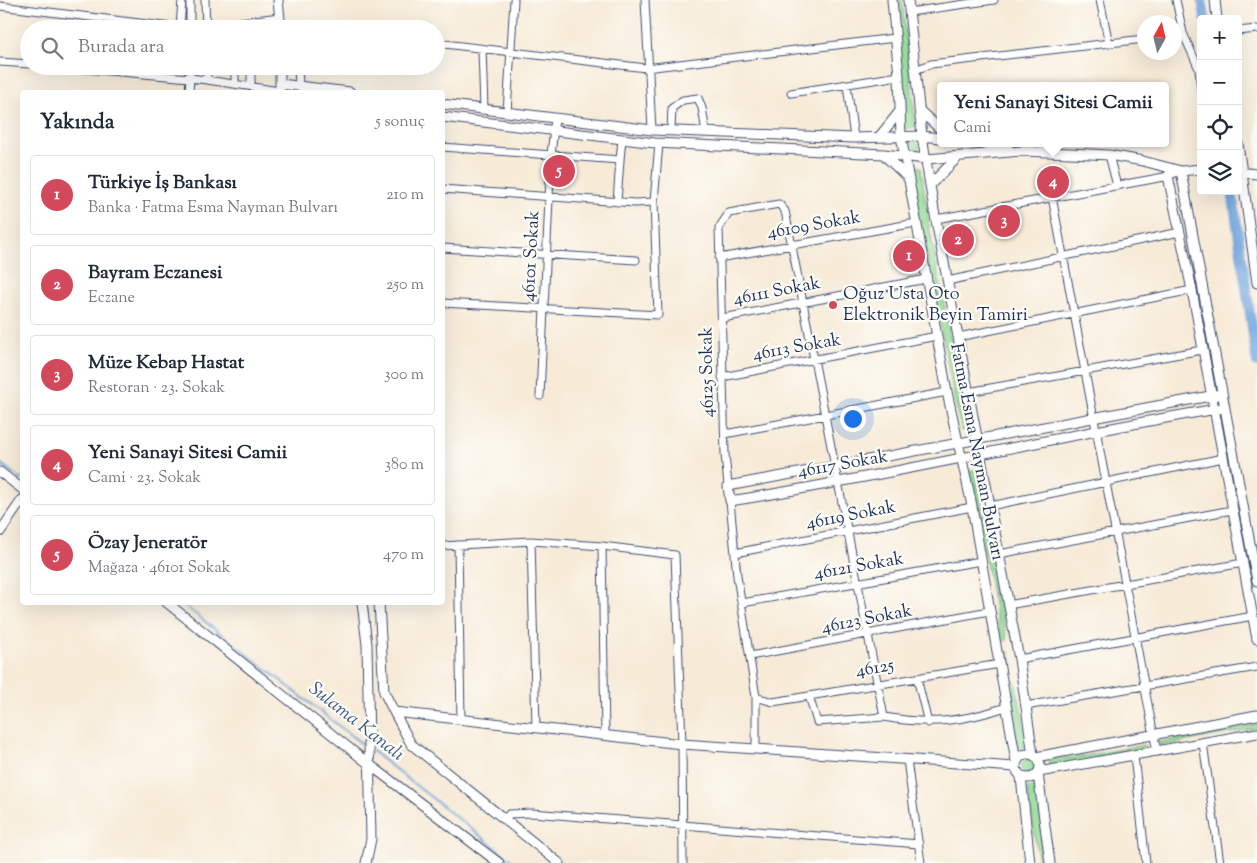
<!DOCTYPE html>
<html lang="tr">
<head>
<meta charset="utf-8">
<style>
  body { margin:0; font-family:"Sorts Mill Goudy",serif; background:#f6f6f7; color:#1f2937 }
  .controls { position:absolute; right:15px; top:15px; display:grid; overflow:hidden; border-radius:5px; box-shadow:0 5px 20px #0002 }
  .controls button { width:45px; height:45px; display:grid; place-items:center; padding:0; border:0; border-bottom:1px solid #e0e1e3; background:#fff; color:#1f2937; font:25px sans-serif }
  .compass { position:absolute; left:1137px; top:15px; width:45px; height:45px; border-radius:50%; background:#fff; box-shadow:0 5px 20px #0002; rotate:8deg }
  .you { position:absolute; left:852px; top:418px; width:18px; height:18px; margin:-12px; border:4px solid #fff; border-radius:50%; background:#1a73e8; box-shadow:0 0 0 8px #1a73e833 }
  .badge { display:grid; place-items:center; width:32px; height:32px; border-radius:50%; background:#d1495b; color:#fff; font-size:16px; font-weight:700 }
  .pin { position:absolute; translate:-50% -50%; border:2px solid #fff; box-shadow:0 1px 5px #0006 }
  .popup { position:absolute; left:937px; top:82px; width:232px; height:65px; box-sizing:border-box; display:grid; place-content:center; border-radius:5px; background:#fff; filter:drop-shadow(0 1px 4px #0005); font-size:16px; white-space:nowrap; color:#747a83 }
  .popup b { font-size:19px; color:#1f2937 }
  .popup::after { content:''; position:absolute; left:50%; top:100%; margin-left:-10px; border:10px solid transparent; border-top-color:#fff }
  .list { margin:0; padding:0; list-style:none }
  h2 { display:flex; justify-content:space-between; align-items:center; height:65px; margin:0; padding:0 20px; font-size:21px }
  h2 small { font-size:16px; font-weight:400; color:#747a83 }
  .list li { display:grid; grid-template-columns:32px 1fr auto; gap:15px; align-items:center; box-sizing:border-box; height:80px; margin:0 10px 10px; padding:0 10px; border:1px solid #e0e1e3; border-radius:5px }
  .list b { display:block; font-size:19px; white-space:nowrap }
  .list p { margin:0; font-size:16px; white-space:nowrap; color:#747a83 }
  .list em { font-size:16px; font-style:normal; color:#747a83 }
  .icon { flex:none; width:28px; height:28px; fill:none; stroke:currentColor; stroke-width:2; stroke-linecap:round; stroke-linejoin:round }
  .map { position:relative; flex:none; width:1257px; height:863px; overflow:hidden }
  .search { position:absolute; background:#fff; box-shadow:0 5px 20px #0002; left:20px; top:20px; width:425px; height:55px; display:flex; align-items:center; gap:12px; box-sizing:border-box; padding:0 18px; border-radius:28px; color:#747a83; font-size:19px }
  .panel { position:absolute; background:#fff; box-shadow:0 5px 20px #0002; left:20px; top:90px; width:425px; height:515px; border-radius:5px }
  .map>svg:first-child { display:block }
  .green { fill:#95dc95; stroke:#58867a }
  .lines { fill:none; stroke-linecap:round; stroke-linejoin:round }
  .stream { stroke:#71a4dd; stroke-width:2 }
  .river { stroke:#71a4dd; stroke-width:10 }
  .street-casing { stroke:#3c4b70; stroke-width:9 }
  .secondary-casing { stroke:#3c4b70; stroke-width:11 }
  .street { stroke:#fff; stroke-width:7 }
  .secondary { stroke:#fff; stroke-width:9 }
  .poi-dot { fill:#d1495b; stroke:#fdfcf7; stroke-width:2 }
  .labels { text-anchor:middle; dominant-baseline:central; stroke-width:4.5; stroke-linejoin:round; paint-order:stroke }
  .street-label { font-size:18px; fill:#1b2f5e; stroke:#fdfcf7 }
  .poi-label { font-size:18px; fill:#1b2f5e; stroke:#fdfcf7; text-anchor:start }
  .water-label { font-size:19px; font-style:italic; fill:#39588a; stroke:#fdfcf7 }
</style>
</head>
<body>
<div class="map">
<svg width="1257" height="863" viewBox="0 0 1257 863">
  <rect width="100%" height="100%" fill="#fdfcf7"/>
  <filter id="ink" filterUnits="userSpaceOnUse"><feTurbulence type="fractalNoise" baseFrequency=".02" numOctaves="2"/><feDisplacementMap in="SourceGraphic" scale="10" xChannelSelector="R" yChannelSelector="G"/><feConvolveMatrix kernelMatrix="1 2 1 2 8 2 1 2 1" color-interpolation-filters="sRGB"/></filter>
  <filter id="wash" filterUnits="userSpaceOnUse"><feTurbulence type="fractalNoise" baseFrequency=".0096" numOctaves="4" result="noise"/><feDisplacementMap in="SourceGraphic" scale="20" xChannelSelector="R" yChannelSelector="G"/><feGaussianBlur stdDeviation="1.12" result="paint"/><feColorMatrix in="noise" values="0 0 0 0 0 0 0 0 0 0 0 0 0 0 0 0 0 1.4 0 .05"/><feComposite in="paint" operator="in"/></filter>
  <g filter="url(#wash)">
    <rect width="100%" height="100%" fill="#f7ebd8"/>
    <path class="green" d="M896,0H902L916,127L903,129Z
      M905 147a7 7 0 1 1 14 0a7 7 0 1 1-14 0Z
      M909,166L921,167L929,226L968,429L961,431Z
      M975,470L1007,640L1001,642L969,471Z
      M1009,652L1012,668L1006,669L1003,654Z
      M1015,682L1029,746L1018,749L1009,683Z
      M1257,724V728L1160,746L1159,742Z
      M1144,745L1145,749L1050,769L1048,759L1079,757Z
      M1021 767a8 8 0 1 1 16 0a8 8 0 1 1-16 0Z
      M1038,786L1044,863H1039L1027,788Z"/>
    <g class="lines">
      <path class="stream" d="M0,463L22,480
        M180,602L366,747
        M372,751L515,863"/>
      <path class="river" d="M1202,0L1205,19
        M1232,191L1257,363"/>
    </g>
  </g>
  <g filter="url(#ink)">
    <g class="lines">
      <g class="street-casing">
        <path id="street" d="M205,0L206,29
          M645,0L652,130
          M1100,0L1109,44
          M1176,0L1183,33L1199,69L1201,89
          M0,6L180,28L182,0
          M909,12L994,0
          M206,26L280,17
          M190,29V0
          M301,29H308
          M1238,31L1257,29
          M1174,35L1183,33
          M436,43L646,68L895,38
          M482,49L484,109
          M0,62L29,64
          M51,66L190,78V66
          M207,66V80L280,91
          M235,66V84
          M298,66L299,86
          M915,70L931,64L1144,39
          M847,85L854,138
          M251,86V66
          M189,92L190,78L207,80
          M791,93L899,76
          M507,112L514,0
          M671,130L672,108L683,100L698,98L702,108L706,132
          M442,147L620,160L622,139
          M1109,155L1117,186
          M442,189L635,203L654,202L659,143
          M1052,197L1157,752
          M617,202L620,160
          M936,219L1164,177L1181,171
          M442,248L636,260
          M719,258L916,223
          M947,281L1180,232
          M442,303L658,315L654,202
          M723,318L926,279
          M958,337L1192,290
          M722,377L937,336
          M968,392L1202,350
          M540,396L551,155L555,118
          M725,434L947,392
          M728,486L725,454L719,228L729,213L779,204L785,211L884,717C929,725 962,722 1006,707
          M730,501L737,576L756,697V749
          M990,506L1223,458
          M458,545L461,720
          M442,546L531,541
          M602,546L675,555L682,744L683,863
          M735,553L972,507
          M999,554L1232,510
          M742,603L981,561
          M1008,605L1243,563
          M750,656L989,611
          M1019,659L1253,616
          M917,678L928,723
          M809,696L817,722L884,717
          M756,697L773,702L1000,664
          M1025,706L1257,667
          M536,728L531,541L602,546L605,735
          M1203,743L1220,863
          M1134,756L1146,863
          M907,760L921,863
          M505,820L509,814L532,813L919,844"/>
      </g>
      <g class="secondary-casing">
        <path id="secondary" d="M278,0L281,29
          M892,0L899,76L901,136L947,392L971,501L1016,761
          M908,0L922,136L934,210L1019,659L1033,755
          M1215,0L1217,19
          M280,84L350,92
          M280,92V66
          M442,104L652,130L854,138L922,136L940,138
          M919,110L940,129
          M442,117L655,143L884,154L926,159L1022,151L1071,153L1109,155L1143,161L1181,171L1201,169
          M879,137L900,111
          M977,143L1009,149
          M1238,144L1257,283
          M884,155L909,179
          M1181,171L1257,581
          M1238,172L1257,174
          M1168,176L1192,290L1257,639
          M930,185L958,157
          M1221,394L728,486L730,501C895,475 1058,435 1223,408
          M0,472L22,489
          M0,532L22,500
          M166,602L369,764L499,863
          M362,602L367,645L371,839L366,863
          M379,602L384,692L394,712L682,744L1015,767
          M394,712L411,744L559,863
          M1016 766a12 12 0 1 1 24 0a12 12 0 1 1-24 0Z
          M1036,757L1257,715
          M1039,772L1257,733
          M1038,774L1050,863
          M1021,777L1030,863"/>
      </g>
      <use href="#street" class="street"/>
      <use href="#secondary" class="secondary"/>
    </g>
  </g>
  <circle class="poi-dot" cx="833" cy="305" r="5"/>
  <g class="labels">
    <g class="street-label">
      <text transform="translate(814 226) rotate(-10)">46109 Sokak</text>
      <text transform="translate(532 256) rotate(-87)">46101 Sokak</text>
      <text transform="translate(777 292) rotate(-11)">46111 Sokak</text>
      <text transform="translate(797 348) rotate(-10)">46113 Sokak</text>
      <text transform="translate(708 372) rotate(-91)">46125 Sokak</text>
      <text transform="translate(976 452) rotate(79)">Fatma Esma Nayman Bulvarı</text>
      <text transform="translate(843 465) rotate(-10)">46117 Sokak</text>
      <text transform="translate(851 516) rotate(-11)">46119 Sokak</text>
      <text transform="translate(859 567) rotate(-10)">46121 Sokak</text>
      <text transform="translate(867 620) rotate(-11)">46123 Sokak</text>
      <text transform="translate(875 669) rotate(-10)">46125</text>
    </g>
    <g class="poi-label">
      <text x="843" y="295">Oğuz Usta Oto<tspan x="843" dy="21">Elektronik Beyin Tamiri</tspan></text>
    </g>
    <g class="water-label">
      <text transform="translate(356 722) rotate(38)">Sulama Kanalı</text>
    </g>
  </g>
</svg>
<div class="controls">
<button>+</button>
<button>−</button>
<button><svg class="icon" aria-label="locate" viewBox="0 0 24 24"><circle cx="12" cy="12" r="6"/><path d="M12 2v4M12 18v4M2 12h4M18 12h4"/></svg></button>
<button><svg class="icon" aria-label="layers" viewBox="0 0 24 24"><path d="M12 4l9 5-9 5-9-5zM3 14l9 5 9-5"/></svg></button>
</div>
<svg class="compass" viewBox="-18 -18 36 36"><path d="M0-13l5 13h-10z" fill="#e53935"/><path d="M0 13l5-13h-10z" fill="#747a83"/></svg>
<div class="you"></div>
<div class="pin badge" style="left:909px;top:256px">1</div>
<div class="pin badge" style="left:958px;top:240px">2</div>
<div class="pin badge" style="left:1004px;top:221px">3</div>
<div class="pin badge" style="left:1053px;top:182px">4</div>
<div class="popup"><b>Yeni Sanayi Sitesi Camii</b>Cami</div>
<div class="pin badge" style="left:559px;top:171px">5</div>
<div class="search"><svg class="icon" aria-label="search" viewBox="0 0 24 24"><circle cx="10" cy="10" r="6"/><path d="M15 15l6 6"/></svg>Burada ara</div>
<section class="panel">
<h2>Yakında<small>5 sonuç</small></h2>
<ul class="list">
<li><span class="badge">1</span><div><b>Türkiye İş Bankası</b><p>Banka · Fatma Esma Nayman Bulvarı</p></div><em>210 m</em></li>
<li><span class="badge">2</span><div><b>Bayram Eczanesi</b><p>Eczane</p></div><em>250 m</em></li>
<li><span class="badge">3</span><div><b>Müze Kebap Hastat</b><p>Restoran · 23. Sokak</p></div><em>300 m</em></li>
<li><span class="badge">4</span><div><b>Yeni Sanayi Sitesi Camii</b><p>Cami · 23. Sokak</p></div><em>380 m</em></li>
<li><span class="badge">5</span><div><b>Özay Jeneratör</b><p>Mağaza · 46101 Sokak</p></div><em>470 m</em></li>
</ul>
</section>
</div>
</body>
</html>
